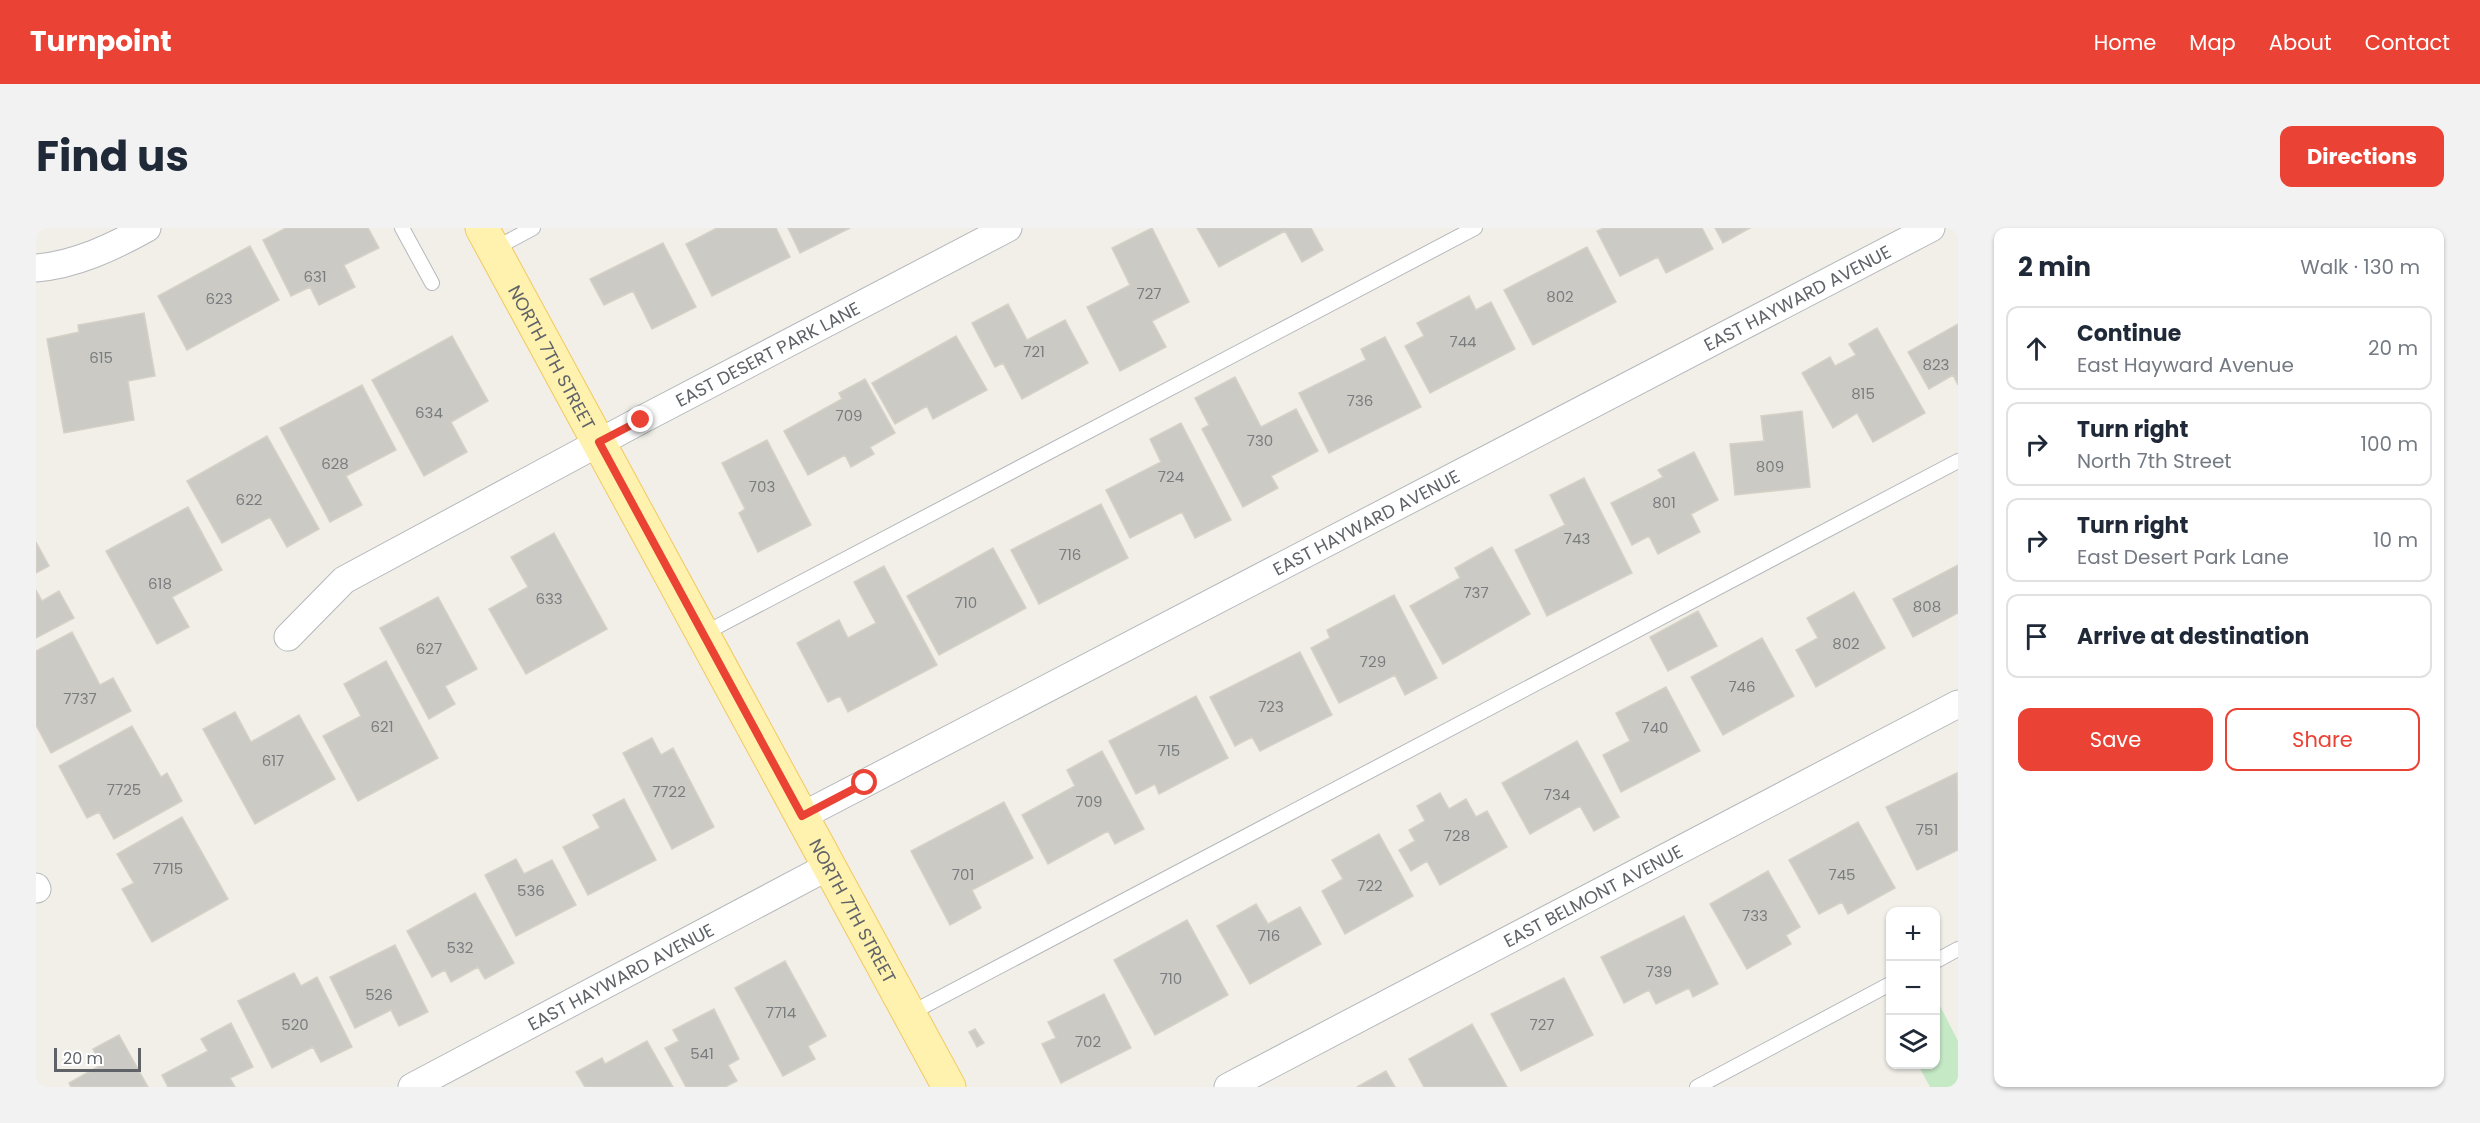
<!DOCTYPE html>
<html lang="en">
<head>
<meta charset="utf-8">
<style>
  body { margin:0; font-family:Poppins,sans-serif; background:#f2f2f3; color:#1f2937 }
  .controls { position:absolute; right:18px; bottom:18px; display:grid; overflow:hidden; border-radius:12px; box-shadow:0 2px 4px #0004 }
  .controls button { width:54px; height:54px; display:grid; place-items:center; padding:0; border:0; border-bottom:2px solid #e0e1e3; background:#fff; color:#1f2937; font:30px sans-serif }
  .scale { position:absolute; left:18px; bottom:15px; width:87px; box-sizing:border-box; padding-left:6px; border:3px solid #5f6368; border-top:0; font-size:16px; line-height:21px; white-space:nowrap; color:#5f6368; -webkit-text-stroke:4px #fff; paint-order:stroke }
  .stop { position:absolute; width:18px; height:18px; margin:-14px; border:4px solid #ea4335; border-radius:50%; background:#fff }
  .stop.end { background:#ea4335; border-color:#fff; box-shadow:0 2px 6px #0008 }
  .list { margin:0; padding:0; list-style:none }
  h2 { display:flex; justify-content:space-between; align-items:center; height:78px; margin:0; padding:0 24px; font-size:26px }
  h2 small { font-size:20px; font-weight:400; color:#747a83 }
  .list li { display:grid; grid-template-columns:39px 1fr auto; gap:18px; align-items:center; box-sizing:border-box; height:84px; margin:0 12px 12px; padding:0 12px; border:2px solid #e0e1e3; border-radius:12px }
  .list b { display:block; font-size:22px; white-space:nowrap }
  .list p { margin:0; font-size:20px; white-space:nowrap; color:#747a83 }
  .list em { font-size:20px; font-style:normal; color:#747a83 }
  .actions { display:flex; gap:12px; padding:18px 24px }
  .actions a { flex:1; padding:14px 0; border:2px solid #ea4335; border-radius:12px; text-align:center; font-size:21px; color:#ea4335 }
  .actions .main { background:#ea4335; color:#fff }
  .icon { flex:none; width:33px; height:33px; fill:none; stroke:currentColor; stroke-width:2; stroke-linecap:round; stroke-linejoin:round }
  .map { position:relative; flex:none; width:1922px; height:859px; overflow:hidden; border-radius:12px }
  header { display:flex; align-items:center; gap:36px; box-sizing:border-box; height:84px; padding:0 30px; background:#ea4335; color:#fff }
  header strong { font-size:28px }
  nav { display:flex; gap:33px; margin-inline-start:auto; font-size:21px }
  .intro { display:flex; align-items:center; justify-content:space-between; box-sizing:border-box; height:144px; padding:0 36px }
  h1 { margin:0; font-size:42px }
  .button { padding:15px 27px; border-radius:12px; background:#ea4335; color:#fff; font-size:21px; font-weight:700 }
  main { display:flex; gap:36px; padding:0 36px }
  aside { flex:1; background:#fff; border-radius:12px; box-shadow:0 2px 4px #0004 }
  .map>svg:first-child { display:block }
  .green { fill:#c5e8c5 }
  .building { fill:#cccac5; stroke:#d6d1c6; stroke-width:1.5 }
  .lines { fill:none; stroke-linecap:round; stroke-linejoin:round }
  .service-casing { stroke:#b5b8bc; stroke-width:16 }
  .minor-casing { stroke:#b5b8bc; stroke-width:29 }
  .primary-casing { stroke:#f2c960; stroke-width:35 }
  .service { stroke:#fff; stroke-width:14 }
  .minor { stroke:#fff; stroke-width:27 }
  .primary { stroke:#fff2af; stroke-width:33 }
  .route { stroke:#ea4335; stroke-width:8 }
  .labels { text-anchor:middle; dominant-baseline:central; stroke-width:4.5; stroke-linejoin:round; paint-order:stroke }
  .number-label { font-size:15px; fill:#7a7d7f }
  .street-label { font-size:18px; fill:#5f6368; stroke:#fff }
</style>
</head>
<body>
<header>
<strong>Turnpoint</strong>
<nav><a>Home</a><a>Map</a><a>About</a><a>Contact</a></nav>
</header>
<div class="intro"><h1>Find us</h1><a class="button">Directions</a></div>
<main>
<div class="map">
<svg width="1922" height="859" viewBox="0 0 1922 859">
  <rect width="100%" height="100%" fill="#f1efe8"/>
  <path class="green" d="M1902,774L1922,813V859H1894L1882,837L1900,836V775Z"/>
  <path class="building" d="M250,0H332L343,20L308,37L319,59L283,77L274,59L255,68L227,12Z
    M681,0H740L754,29L676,68L650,16Z
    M752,0H814L764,25Z
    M1116,0L1153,74L1116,93L1130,119L1084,143L1051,79L1094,57L1076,20Z
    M1161,0H1275L1287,22L1266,34L1249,3L1183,39Z
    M1568,0H1666L1677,21L1630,45L1622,29L1584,48L1561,3Z
    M1679,0H1714L1687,15Z
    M627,15L660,79L616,101L597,63L568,77L554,51Z
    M214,18L243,72L151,122L122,68Z
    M1551,19L1580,74L1497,117L1468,62Z
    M1433,68L1440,82L1455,74L1479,121L1394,165L1369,118L1388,108L1381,95Z
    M972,76L991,112L1029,92L1052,135L986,171L967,135L959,139L936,95Z
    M108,85L119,148L92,153L98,192L28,205L11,111L43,104L42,97Z
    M1922,96V157L1917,147L1893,161L1872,124Z
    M1841,100L1889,185L1837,214L1821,185L1797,200L1766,145L1794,129L1799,138L1820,127L1813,116Z
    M416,108L452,173L415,194L431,224L388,248L336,152Z
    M920,108L951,162L897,191L891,178L859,196L836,155Z
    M1349,109L1385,179L1293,225L1263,165L1330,132L1325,121Z
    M1199,149L1225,199L1260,181L1282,223L1235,248L1242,260L1207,279L1166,201L1173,197L1159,170Z
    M829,151L859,205L834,219L838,226L815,239L809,227L772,247L748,203L806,171L803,165Z
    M326,157L360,222L310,248L326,277L294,294L244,200Z
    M1766,183L1774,259L1699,267L1694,216L1728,213L1725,188Z
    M1145,195L1195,292L1159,310L1146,284L1094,310L1070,262L1125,234L1114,211Z
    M231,208L283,301L251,319L234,289L186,315L151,253Z
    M731,212L775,297L722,324L703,285L709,281L686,235Z
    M1658,224L1682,272L1655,286L1664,304L1622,326L1613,308L1596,317L1575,275L1627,249L1622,242Z
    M1548,250L1596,345L1511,388L1479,322L1529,297L1514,267Z
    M1065,276L1092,330L1003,376L975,322Z
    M152,279L186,342L136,369L153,399L121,416L70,323Z
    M518,305L571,401L490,446L453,381L492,359L475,329Z
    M0,314L13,338L0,345Z
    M1456,319L1494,386L1407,436L1374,378L1424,350L1419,340Z
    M957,320L990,380L903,427L871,368Z
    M1922,337V385L1877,409L1857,371Z
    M848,338L901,437L812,484L804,468L792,474L761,415L803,392L812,410L840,395L818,354Z
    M0,362L6,373L23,363L38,390L0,410Z
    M1818,364L1849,420L1780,459L1760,422L1782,410L1771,390Z
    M1358,367L1401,450L1369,467L1359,447L1303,475L1275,420L1294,410L1291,402Z
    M402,369L441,441L409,458L419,476L393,491L344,400Z
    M1662,383L1681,418L1632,443L1614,409Z
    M36,404L64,457L77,450L95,483L15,525L0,497V423Z
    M1726,410L1758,468L1687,507L1655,449Z
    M1264,424L1296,487L1224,523L1216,509L1199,518L1174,469Z
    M350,433L402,530L322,573L287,508L325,488L308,456Z
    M1630,459L1664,523L1585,564L1567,527L1594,513L1580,485Z
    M1160,468L1192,530L1123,566L1119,556L1100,566L1073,513Z
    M199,484L215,514L263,487L299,551L219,596L167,501Z
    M96,498L125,549L131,545L146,573L78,611L63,584L51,590L23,538Z
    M616,510L625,527L637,520L678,599L636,621L587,525Z
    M1541,513L1583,589L1558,603L1544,578L1494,606L1466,555Z
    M1066,523L1108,601L1079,616L1072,603L1012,636L986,587L1039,558L1031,542Z
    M1921,545L1922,622L1881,642L1850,579Z
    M1404,565L1413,581L1430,571L1440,589L1451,583L1471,619L1404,657L1391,633L1375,643L1363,622L1379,613L1373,602L1389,593L1381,578Z
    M588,571L620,632L552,667L527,619L564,600L557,587Z
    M968,574L997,630L936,662L945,680L914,697L875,623Z
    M146,589L192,671L116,714L86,661L98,655L81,626Z
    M1822,594L1859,660L1812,686L1806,674L1783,686L1753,632Z
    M1343,606L1377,668L1309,706L1286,663L1307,651L1296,632Z
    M480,631L488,646L516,632L540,677L480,708L449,647Z
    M1732,643L1764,699L1750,707L1755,716L1711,741L1674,676Z
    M439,665L478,735L449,751L442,739L415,754L409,742L396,749L371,703Z
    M1220,676L1232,696L1264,679L1285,716L1214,756L1181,698Z
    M1648,688L1682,756L1657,769L1653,760L1620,776L1613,762L1588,775L1565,729Z
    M1151,692L1192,767L1119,807L1078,732Z
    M359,717L392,784L363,798L355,782L319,800L294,749Z
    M749,733L790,808L772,818L779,831L747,848L699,760Z
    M258,745L265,758L281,749L316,819L285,834L277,819L236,840L202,773Z
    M1528,750L1557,807L1485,843L1455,786Z
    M1068,766L1095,820L1025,855L1006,816L1020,810L1012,794Z
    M678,781L703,831L692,837L701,853L689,859H650L629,820L643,813L637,802Z
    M195,795L217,839L194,850L199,859H132L126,847L172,823L165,811Z
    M1436,796L1471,859H1388L1373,831Z
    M939,801L948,815L941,819L933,804Z
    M83,807L112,859H35L33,855L65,837L57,821Z
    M611,813L637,859H549L540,844L566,830L569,836Z
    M1350,843L1359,859H1321Z"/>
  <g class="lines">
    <g class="service-casing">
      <path id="service" d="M366,0L396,55
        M458,21L497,0
        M667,406L1439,0
        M1900,733L1922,721
        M873,786L1922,233
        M1661,859L1854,756"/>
    </g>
    <g class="minor-casing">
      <g id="minor">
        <path d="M0,40C39,37 77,19 111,0"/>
        <path id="s1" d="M252,409L308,352L605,192L972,0"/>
        <path id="s2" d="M766,588L1895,0"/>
        <path d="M0,659L1,661"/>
        <path id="s3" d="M376,859L793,638"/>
        <path id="s4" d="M1192,859L1922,476"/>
      </g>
    </g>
    <g class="primary-casing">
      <g id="primary">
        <path id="s5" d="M446,0L913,859"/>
      </g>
    </g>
    <use href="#service" class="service"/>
    <use href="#minor" class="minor"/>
    <use href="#primary" class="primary"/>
  </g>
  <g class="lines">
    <path class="route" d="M605,192L563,214L766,588L829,555"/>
  </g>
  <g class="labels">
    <g class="number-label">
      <text x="279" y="48">631</text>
      <text x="1113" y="65">727</text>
      <text x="1524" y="68">802</text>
      <text x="183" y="70">623</text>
      <text x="1427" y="113">744</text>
      <text x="998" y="123">721</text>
      <text x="65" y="129">615</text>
      <text x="1900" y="136">823</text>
      <text x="1827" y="165">815</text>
      <text x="1324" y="172">736</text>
      <text x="393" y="184">634</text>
      <text x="813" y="187">709</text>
      <text x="1224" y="212">730</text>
      <text x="299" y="235">628</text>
      <text x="1734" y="238">809</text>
      <text x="1135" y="248">724</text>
      <text x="726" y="258">703</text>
      <text x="213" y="271">622</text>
      <text x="1628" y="274">801</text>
      <text x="1541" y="310">743</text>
      <text x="1034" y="326">716</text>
      <text x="124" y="355">618</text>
      <text x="1440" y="364">737</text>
      <text x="513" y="370">633</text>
      <text x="930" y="374">710</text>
      <text x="1891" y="378">808</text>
      <text x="1810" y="415">802</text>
      <text x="393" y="420">627</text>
      <text x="1337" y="433">729</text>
      <text x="1706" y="458">746</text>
      <text x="44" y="470">7737</text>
      <text x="1235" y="478">723</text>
      <text x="346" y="498">621</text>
      <text x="1619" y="499">740</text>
      <text x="1133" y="522">715</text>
      <text x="237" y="532">617</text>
      <text x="88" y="561">7725</text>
      <text x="633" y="563">7722</text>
      <text x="1521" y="566">734</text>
      <text x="1053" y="573">709</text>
      <text x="1891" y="601">751</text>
      <text x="1421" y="607">728</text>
      <text x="132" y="640">7715</text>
      <text x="927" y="646">701</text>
      <text x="1806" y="646">745</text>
      <text x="1334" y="657">722</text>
      <text x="495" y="662">536</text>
      <text x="1719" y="687">733</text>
      <text x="1233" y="707">716</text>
      <text x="424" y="719">532</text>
      <text x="1623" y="743">739</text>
      <text x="1135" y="750">710</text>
      <text x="343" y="766">526</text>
      <text x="745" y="784">7714</text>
      <text x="259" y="796">520</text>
      <text x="1506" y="796">727</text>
      <text x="1052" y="813">702</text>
      <text x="666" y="825">541</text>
    </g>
    <g class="street-label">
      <text stroke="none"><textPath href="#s2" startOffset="1122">EAST HAYWARD AVENUE</textPath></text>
      <text stroke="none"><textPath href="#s1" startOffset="560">EAST DESERT PARK LANE</textPath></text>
      <text stroke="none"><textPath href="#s5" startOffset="147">NORTH 7TH STREET</textPath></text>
      <text stroke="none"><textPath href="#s2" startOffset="636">EAST HAYWARD AVENUE</textPath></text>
      <text stroke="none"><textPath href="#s4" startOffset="412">EAST BELMONT AVENUE</textPath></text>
      <text stroke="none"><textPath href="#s5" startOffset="777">NORTH 7TH STREET</textPath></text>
      <text stroke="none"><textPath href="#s3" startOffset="236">EAST HAYWARD AVENUE</textPath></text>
    </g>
  </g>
</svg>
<div class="controls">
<button>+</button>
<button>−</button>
<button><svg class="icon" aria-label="layers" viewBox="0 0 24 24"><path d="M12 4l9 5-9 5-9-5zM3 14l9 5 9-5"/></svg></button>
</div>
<div class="scale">20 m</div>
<div class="stop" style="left:829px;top:555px"></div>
<div class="stop end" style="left:605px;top:192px"></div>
</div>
<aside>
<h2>2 min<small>Walk · 130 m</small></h2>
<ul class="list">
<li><svg class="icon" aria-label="ahead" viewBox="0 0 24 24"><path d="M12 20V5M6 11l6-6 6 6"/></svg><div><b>Continue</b><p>East Hayward Avenue</p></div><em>20 m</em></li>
<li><svg class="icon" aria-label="right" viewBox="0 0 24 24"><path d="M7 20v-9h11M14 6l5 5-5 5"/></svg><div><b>Turn right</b><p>North 7th Street</p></div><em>100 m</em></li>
<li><svg class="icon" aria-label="right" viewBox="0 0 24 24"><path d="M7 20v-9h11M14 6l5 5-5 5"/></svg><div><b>Turn right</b><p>East Desert Park Lane</p></div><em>10 m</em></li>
<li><svg class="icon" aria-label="arrive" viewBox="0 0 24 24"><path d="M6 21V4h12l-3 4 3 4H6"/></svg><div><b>Arrive at destination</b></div></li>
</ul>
<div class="actions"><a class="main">Save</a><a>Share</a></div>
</aside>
</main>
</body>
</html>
